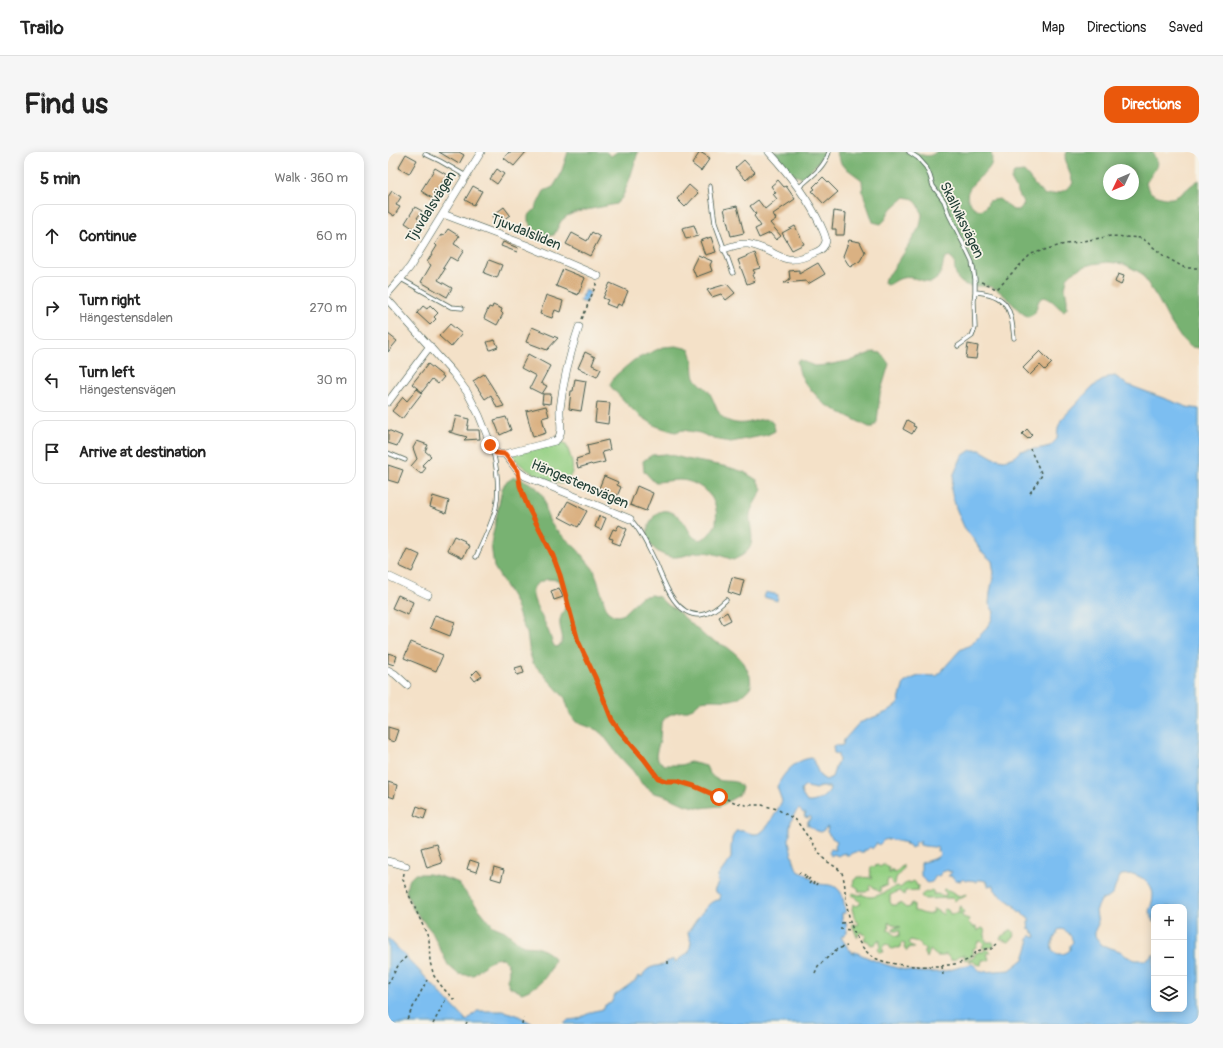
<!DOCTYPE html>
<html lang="en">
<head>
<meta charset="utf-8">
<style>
  body { margin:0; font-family:Pangolin,sans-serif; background:#f6f6f6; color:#222 }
  .controls { position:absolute; right:12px; bottom:12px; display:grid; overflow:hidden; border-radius:8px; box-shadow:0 2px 10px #0003 }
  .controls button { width:36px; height:36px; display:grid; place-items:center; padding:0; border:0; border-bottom:1px solid #e0e0e0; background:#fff; color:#222; font:20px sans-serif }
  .compass { position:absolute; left:715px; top:12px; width:36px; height:36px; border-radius:50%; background:#fff; box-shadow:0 2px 10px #0003; rotate:226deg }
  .stop { position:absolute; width:12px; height:12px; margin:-9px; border:3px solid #ea580c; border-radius:50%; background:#fff }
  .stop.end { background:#ea580c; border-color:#fff; box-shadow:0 1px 4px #0008 }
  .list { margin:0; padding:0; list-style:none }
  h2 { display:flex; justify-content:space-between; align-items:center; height:52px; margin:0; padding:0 16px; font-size:17px }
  h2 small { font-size:13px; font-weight:400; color:#767676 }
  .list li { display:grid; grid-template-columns:26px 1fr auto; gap:12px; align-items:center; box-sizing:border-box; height:64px; margin:0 8px 8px; padding:0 8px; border:1px solid #e0e0e0; border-radius:12px }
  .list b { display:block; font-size:15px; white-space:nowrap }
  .list p { margin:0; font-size:13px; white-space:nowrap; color:#767676 }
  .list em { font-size:13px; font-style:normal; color:#767676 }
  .icon { flex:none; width:22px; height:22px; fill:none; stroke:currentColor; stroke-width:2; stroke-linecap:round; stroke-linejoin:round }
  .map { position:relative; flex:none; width:811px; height:872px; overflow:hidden; border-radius:12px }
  header { display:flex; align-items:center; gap:24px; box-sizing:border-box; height:56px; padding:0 20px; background:#fff; border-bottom:1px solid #e0e0e0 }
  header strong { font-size:19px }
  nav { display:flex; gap:22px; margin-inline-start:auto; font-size:14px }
  .intro { display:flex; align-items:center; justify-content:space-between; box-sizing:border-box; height:96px; padding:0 24px }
  h1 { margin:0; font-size:28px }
  .button { padding:10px 18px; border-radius:12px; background:#ea580c; color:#fff; font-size:14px; font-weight:700 }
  main { display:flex; gap:24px; padding:0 24px }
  aside { flex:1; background:#fff; border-radius:12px; box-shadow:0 2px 10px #0003 }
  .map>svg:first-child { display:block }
  .green { fill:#95d084; stroke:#5a865c; fill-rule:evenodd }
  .forest { fill:#78b272; stroke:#4c7853; fill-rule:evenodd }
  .water { fill:#7bbef1; stroke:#4d7e92; fill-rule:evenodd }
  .building { fill:#dab182 }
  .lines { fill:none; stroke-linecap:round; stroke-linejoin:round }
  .service-casing { stroke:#3f564a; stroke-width:5 }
  .minor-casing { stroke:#3f564a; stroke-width:8 }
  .path { stroke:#3f564a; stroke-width:1.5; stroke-dasharray:3 3; stroke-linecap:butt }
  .service { stroke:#fff; stroke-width:3.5 }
  .minor { stroke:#fff; stroke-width:7 }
  .route { stroke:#ea580c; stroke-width:5 }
  .labels { text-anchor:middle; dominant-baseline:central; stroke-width:3.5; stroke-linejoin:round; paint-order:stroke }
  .street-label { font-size:14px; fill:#1f3d34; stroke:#f7f3e8 }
</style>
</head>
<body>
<header>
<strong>Trailo</strong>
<nav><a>Map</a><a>Directions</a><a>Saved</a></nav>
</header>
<div class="intro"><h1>Find us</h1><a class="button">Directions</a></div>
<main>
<aside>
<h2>5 min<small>Walk · 360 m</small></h2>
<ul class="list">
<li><svg class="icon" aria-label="ahead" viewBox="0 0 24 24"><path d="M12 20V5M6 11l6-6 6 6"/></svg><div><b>Continue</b></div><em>60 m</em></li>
<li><svg class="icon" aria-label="right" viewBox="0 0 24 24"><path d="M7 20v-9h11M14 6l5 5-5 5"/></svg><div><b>Turn right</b><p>Hängestensdalen</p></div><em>270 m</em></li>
<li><svg class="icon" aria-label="left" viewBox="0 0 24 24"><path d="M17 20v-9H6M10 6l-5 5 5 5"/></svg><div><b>Turn left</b><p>Hängestensvägen</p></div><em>30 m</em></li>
<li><svg class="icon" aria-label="arrive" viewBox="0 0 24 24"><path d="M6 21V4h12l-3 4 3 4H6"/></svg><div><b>Arrive at destination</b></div></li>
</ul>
</aside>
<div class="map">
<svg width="811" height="872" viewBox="0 0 811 872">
  <rect width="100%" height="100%" fill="#f7f3e8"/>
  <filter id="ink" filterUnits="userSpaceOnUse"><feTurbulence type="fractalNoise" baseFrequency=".025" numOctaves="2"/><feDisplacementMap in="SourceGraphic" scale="8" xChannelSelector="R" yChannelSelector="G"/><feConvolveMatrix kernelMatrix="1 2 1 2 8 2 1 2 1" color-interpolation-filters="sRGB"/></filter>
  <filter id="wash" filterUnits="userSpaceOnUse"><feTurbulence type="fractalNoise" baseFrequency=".012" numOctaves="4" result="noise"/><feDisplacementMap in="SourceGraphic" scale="16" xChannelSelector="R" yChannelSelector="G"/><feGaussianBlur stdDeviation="0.9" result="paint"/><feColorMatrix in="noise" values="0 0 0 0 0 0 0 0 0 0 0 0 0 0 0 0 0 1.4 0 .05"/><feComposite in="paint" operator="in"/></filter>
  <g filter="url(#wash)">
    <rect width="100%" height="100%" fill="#f4e1c8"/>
    <path class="green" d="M174,290L178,292C183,307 192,322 173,332C152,326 138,320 123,303Z
      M488,712L492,715L496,712L501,716V721H503V718H505L506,721H507L515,713V717L508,726L507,732L505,733L503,728L500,727L498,734L492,735L493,740L490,739L483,733L481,734L482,737L478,740H471L470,736L465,733L466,728L470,725L484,726L485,725L482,724L483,721L482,720L483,715L485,714V715H487Z
      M526,729L528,731V733L531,734L529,736L530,738L517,739L516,743L511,739L502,743V750L504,753H508L512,751L518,756L522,755L524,751L526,752V759C533,759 539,766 546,760L545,757H546L556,763L555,759L556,757L560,758L562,762L572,761L570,759L571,758V755L573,754L576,761H573L575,765L581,767L580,770L585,775H588L589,779L594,776L596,777L598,789L599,790H605L606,794L603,796L600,795L596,797L594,795L596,792L593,789L590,790L588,795L585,797C587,803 582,806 577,808L576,803L570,804L568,807L563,808L558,802L555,804H549L542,798L539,806L538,803L536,802V798H538V797L533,794L532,791L526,789L522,788L520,791L526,796L521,795L519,799L516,795L517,792L513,791L512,796C508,795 506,797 503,797L501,793L497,792L494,796L496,800L494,799L492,801L490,797L492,794V789L490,788L487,792L483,793L480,789L476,788L478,784L477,782H474L473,779L469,785L464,772L470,773L471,771L469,769L468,770L464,757L465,752L469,754L473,751L467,744H464L463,743L465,741L471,743C476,742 478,745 483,745C493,744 501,737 510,734L512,736L518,731H522ZM501,770L508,774L513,775L505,776L506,779H512L511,784H508L504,781V779L499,778L501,776L500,771Z
      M556,737C558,737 565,740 567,741V742L572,744L578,742C576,747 574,745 570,747C569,747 568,748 567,749L564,746L537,747L533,744C535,740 541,740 544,738L546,741L545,743L548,742L558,744V741L555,738Z
      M622,778H624L627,783L621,790L612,787L613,785Z
      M599,797L602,800L599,801L601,808H594L593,813L588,812L585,809L582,810L580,809L586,805L587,802L592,799L594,800Z"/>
    <path class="forest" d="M180,0H218L223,4L229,0H250L242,26L234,46L228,52L188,60L179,64L173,69L166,83C152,86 147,80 140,69V64L147,57L156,39L165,35L172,24Z
      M386,0H438C433,5 429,12 424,17C422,20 418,24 414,25C406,27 391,6 386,0Z
      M448,0H528C536,4 541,6 548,0H603C604,6 605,11 601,16C595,25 570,38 583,52C586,56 588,57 593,58L597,56L601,49L611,47L625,58H631L636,52L623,27L626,21L636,20C644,28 648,37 657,43C667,42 678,40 685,31L677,6L679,0H764L770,11C767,19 762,24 758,31C760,39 762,41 770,44C791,52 795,37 811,28V196L803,195L793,186L781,168L770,147L753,121L736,112L720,110L704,112L692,116L684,121L679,126L677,136L679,147V156L676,159C670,156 667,150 661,147C649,140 650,156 646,162C644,163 642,164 640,165C628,158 620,145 608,137C596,130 581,138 573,130C566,125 567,115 566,108L561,104L557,106C552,119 556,124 542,131C532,128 521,123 511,127C506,129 504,132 499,133L496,131L497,126L503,120L516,101L532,74L534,63L531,54L526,47L517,45L501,59L497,68L493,72L485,70L475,41L474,28L454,13ZM721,18H745V42H721Z
      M288,194L297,196L302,198C303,201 304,205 305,209C306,214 305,221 307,225C310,232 318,235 321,240C327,249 328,261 337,267C343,271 351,272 358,271C370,269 385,260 387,279L379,283L343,290L326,287L312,281L295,278L287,280L268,274L254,265L246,259L223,235L222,232L227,224L246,208L275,195Z
      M485,200L493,201L501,212L492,242L489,270L485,275H481L436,252L417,231L412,222L409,209L413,208L426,214L439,213L465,208Z
      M279,302L298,307L340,315L356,320L369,328L374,337C371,345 364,353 362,362C361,367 363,373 363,377C366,395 361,401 345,408C335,404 323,400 312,400C304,400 297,405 288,405C278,406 262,398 260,386C258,381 261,371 265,366C267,362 270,360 274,359C282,357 293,365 297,372C301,378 306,392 316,386C321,384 325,377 328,372C328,367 329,362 328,357C326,341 307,328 291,328C283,328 275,330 266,330L256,319L255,309L264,303Z
      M126,325L136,328L147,334L152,340L156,346L159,363L162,370L167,377L189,397L206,418L219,459L225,463L229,464L234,463L253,445L263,443L271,445L278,452L287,457L319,486L339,495L349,503L356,511L362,524L363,534C346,556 335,545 313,549L305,556L297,559L289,560L281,563L277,566L273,572L272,588L269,598L268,604L271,609L277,613H293L302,610L318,614C328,640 348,621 354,636L351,643L332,654L313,656L298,653L275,643L266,641L254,632L245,619L231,604L215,583L209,578L188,570L182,562L177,546L145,511L142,502L139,481L134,472L126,448L106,415L103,392L114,337L117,331ZM159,427L170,428C174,436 179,448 177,456C175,461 171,466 172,472C172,481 179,488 169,495L166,494C163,488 162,482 159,476C156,467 140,444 146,435C148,431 155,429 159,427Z
      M27,722H40L51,724L69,730L105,774L117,779L135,794L148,795L156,798L164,804L166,807C161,825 151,835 134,841L122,835L119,828C122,819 122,814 115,806L106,807L98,812L86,823H79L70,822L60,813L44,780L25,757L18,739L20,729Z"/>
    <path class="water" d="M197,138L202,140L198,151L192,149Z
      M727,224L738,232L799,255L811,257V872H176L180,868L189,867L206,859L216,857L217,853L223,851L227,843L248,828L250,824L254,825C258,815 266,814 276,813L278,810L286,807L287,810L301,800L303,790L300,781C304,774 319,751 326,749C328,748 330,748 332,748V743L326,739L331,729H329L330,724L343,706V696L344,686L348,679C358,678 358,681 366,682C378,684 389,658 394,649L389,635C395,621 408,607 424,606L432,624L438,628L444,625L448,613L451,609L450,602L446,601L445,594L447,593L451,594L455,593L456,588L471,571L499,560L510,552L516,531C529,523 533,523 549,524L572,498L584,492L596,479L603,469L606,460L601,452L602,440L606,421L604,409L593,399L586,388L576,375L568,356L563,338L566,322L574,304L583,298H592L606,306L616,308L626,305L632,299L654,296L662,294L669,287L670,276L673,268L704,235L720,225ZM416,634L427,637L432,635H441L442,637C438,645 428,651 419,650L415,644L413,639ZM411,657L415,661H418V662L416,663L417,665L420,666L422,664L423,665V667L419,670L421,672H418L426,677V678L433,680L438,676L440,675L439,680L444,686L449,689L447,694L448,698L443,697L441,700L443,704L446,702L450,704L453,702L458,701V703H460L467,700H476V698H479L482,695L484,697L489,691L491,693L496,688L500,687V689L502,687L504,688L519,691L517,692L521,693L523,696L527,694V691L532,689L533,690L531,691L532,693C537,695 544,694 550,696L549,699H551L552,703L548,706L533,711V724L538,729L539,731L544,730L548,724H551L554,720L560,718L561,720L563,719L564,720L560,724H564L567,728L573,729L575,727L577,729L580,728L588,729V731L590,728H593L598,729V731H600V734L605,733L607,736L606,737L609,740V741L616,746L627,754V756L632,760L631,761L634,759L635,763H637L640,765L642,769L640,770L641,778L642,777L644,780L647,782L648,785H645L643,783L639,789L640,788L641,791L636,807L622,818L594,820C590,818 588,814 584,812C573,814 562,819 551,820C518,822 496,813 467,800H465L467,802L464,801L463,798H461L453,785L459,781L458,770L454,769V761H458C456,755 456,743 451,738C446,732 438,733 431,732C426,730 423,726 419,723C416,721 413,721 410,719C407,716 401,692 401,687C402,682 403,687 402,681C401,674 404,662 411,657ZM745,722C765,729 769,740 761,759L766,771V755H796V857H766V802L759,808H747L738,804L732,799L714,793L707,784V778L710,772L708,759L713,748L720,746L725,742L729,730L733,723ZM673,777C680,779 683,783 685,790L682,793V798C675,805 661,803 664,791C665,787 669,783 670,778Z
      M378,440L390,443L389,449L376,445Z
      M0,786L79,869L89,859H115L129,863L145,872H0Z"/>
    <g id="blocks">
      <path class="building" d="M51,0H71L76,3L71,12Z
        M121,0H138L126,14L116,6Z
        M312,0L322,6L313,19L304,12Z
        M18,2L29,8L21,22L10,16Z
        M356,8L367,20L358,28L347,16Z
        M47,16L59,23L49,38L52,40L47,48L33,39Z
        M109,17L116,22L109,32L102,27Z
        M435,25L450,40L436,52L424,39L427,37L425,35Z
        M390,28L396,35L398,34L407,47L385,62L388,67L382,71L393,84L388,88L382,81L371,86L367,77L373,74L366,64L368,62L362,54L370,48L377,57L389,47L385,42L388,41L383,34Z
        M301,33L310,41L297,55L289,47Z
        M85,34L94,39L86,53L77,48Z
        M4,39L13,45L8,53L12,55L6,64L0,60V45Z
        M349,54L356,81L343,84L336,57Z
        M27,55L34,59L29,66L37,71L31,80L17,71Z
        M116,55L122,63L109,72L104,64Z
        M446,59L458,61L456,83H448V77H444Z
        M306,73L310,84L298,87L294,76Z
        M407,74L416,92L404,98L394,81Z
        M60,77L71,84L66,92L76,98L69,109L62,105L55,116L57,117L50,128L64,136L59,145L33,130L43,113L39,110L49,94L47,92L53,83L55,84Z
        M204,80L212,85L202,104L178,92L184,81L199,89Z
        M323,85L328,100L317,103L312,89Z
        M461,88L472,90L477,100L472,109L462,115L455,104Z
        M115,90L130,96L129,100L113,94Z
        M367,101L372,116L365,118L367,121L364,123L367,129L359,132L350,108Z
        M310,103L324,109L322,113L324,119L308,125L304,115Z
        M101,108L114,113L109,126L96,121Z
        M430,111L437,122L420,132L418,129L396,131L402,127L401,119L411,118V122Z
        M175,117L197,126L190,143L168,134Z
        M730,122L736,124L733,133L727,130Z
        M222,131L240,139L234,154L230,152L228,156L218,152L220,148L215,146Z
        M339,132L347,141L338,148L333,142L324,145L319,138Z
        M158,143L175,149L172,160L167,158L164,166L152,162Z
        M42,153L50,161L46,165L48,167L42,173L29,161L35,154L39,157Z
        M105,153L114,157L113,160L115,162L109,173L96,166L101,155L104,156Z
        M62,172L74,182L63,195L51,184Z
        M144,175L170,186L159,198L138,190Z
        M0,182L9,189L0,200Z
        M107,188L110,195L102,198L99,190Z
        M580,192L590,194L588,207L578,206Z
        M652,199L664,211L657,218L652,213L642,223L635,216Z
        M197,200L207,205L204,213L213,217L209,225L190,216Z
        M140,202L162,214L153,231L159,234L154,242L142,236L148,224L133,216Z
        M40,212L56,225L50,232L44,227L34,240L24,232Z
        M96,222L103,233L116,254L109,256L103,243L97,247L85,229Z
        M187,227L198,229L193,259L181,257L183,239H185Z
        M29,237L34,241L14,267L4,259L15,245L19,249Z
        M155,242H163L162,252L154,251Z
        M209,250L222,251L220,272L207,270Z
        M158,254L161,264L154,266L158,281L145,285L138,259Z
        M68,264L81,267L79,278H91L92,287L76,288L79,285L61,280V279H64Z
        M118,265L123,278L112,283L106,268Z
        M519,268L526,272L525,274L528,275L524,282L515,277Z
        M639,277L644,283L640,287L634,282Z
        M0,278L14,284L9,294L0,291Z
        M220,288L222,298L214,300L217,310L204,313L203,312L190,316L188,307L201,303L199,293Z
        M29,289L40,293L37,299L43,304L34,313L38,316L33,322L23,314L29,307L25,296Z
        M0,313L15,318L10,331L0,328Z
        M216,324L230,330L229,333L233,335L228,347L224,345L223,347L209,341Z
        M249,334L265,341L258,359L242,353Z
        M45,344L61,349L58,361L42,355Z
        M180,349L199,359L190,375L171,365Z
        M211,364L218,366L213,378L207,375Z
        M231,373L239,377L232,393L224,390L225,387L221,386L225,377L228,378Z
        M66,384L77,389L76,391L81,394L75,406L59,398Z
        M19,397L32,403L24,420L11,414Z
        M344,425L356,428L352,444L340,440Z
        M171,436L175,445L166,448L163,439Z
        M10,443L25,450L20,463L4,456Z
        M339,460L343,468L335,472L331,465Z
        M47,463L67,470L62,484L42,476Z
        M23,490L55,503L48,519L16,506Z
        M0,501L9,504L6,513L0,511Z
        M134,514L136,521L129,523L127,516Z
        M89,518L94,524L87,529L83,524Z
        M0,575L10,578L6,590L0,588Z
        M0,630L9,633L6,646L0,644Z
        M29,654L39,658L36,667L26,663Z
        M48,692L54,711L39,716L33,696Z
        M82,708L91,711L88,720L79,717Z
        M106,715L116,718L113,729L103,726Z"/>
    </g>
  </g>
  <g filter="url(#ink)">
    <use href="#blocks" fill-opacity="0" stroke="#3f564a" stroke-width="1"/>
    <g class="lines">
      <g class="service-casing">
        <path id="service" d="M521,0L530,6L538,15L542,24L545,34L556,49L561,63L575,91L584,110L587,127V140L586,149L587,176L584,184L570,194
          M37,2L52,9L78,24
          M322,34L327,71L345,121
          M410,36C423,25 436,16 441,0
          M13,127L63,155L74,156
          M587,140C620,142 623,157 626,186
          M0,301L17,308
          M242,367C253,378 260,395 267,409C275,427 286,464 312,463C322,462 331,455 338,448
          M88,405C95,389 104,372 108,355C112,336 109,317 105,299"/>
      </g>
      <g class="minor-casing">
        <path id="minor" d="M55,62L138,93L210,124
          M336,97C357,89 363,91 383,100C388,103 394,106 400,107C408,108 418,105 426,101C432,99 437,95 438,89C438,84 435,79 433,74C420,46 402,23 381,0
          M0,141L14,125L22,115L93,0
          M0,148L65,221L79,240L91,263L105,298L111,302H117L167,289C177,283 171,267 172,257C175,229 182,201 191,175
          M0,250L42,194
          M117,302L130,319L137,324L242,367
          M0,424L40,443
          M0,518L7,522L19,533
          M0,709L18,714"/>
      </g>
      <path class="path" d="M593,130L609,136L643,102L673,93L723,84L754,86L776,104L797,116H811
        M194,167L209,130
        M132,330L139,353L157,386L172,423L190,489L207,525L225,568L231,578L256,607L271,626L278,629H289L306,634L346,650L358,653H374L389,657L408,668L435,706C441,712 449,714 454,721C456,727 457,733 457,739C459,754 461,773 469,786C473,794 479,802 487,806C506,816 566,818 583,806C585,804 587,801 589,799C593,798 599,796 603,797L609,792
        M642,341L654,323L642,297
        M16,721L15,727L17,734L41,787L42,810L46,824L55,836L68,850
        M411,722L412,720
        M416,724L417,722
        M417,727L420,724
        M420,728L422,726
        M421,732L424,728
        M425,732L426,730
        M428,733L429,731
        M453,771L463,770
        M452,777L464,778
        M280,809V813
        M554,814L555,823
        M427,821L430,814L449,797L459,794
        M0,832L11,812L18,805
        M19,867L39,828
        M45,872L58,847
        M78,872L79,870
        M134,872L135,866"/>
      <use href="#service" class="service"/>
      <use href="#minor" class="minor"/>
    </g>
  </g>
  <g class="lines" filter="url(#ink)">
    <path class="route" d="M102,293L108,301L117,302L130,319L132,334L139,353L165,404L172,423L190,489L207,525L224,568L231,578L256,607L270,626L278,629H289L306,634L331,645"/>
  </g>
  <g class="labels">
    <g class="street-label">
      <text transform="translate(43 55) rotate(-58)">Tjuvdalsvägen</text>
      <text transform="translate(574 68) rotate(64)">Skallviksvägen</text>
      <text transform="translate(138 80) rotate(22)">Tjuvdalsliden</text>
      <text transform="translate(192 332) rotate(23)">Hängestensvägen</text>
    </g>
  </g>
</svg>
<div class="controls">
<button>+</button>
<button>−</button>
<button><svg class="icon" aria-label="layers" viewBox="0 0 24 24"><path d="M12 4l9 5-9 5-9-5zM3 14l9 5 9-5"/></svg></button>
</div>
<svg class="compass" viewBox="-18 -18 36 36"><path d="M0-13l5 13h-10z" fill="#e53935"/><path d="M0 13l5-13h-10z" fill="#767676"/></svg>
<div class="stop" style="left:331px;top:645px"></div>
<div class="stop end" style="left:102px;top:293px"></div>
</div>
</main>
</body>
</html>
